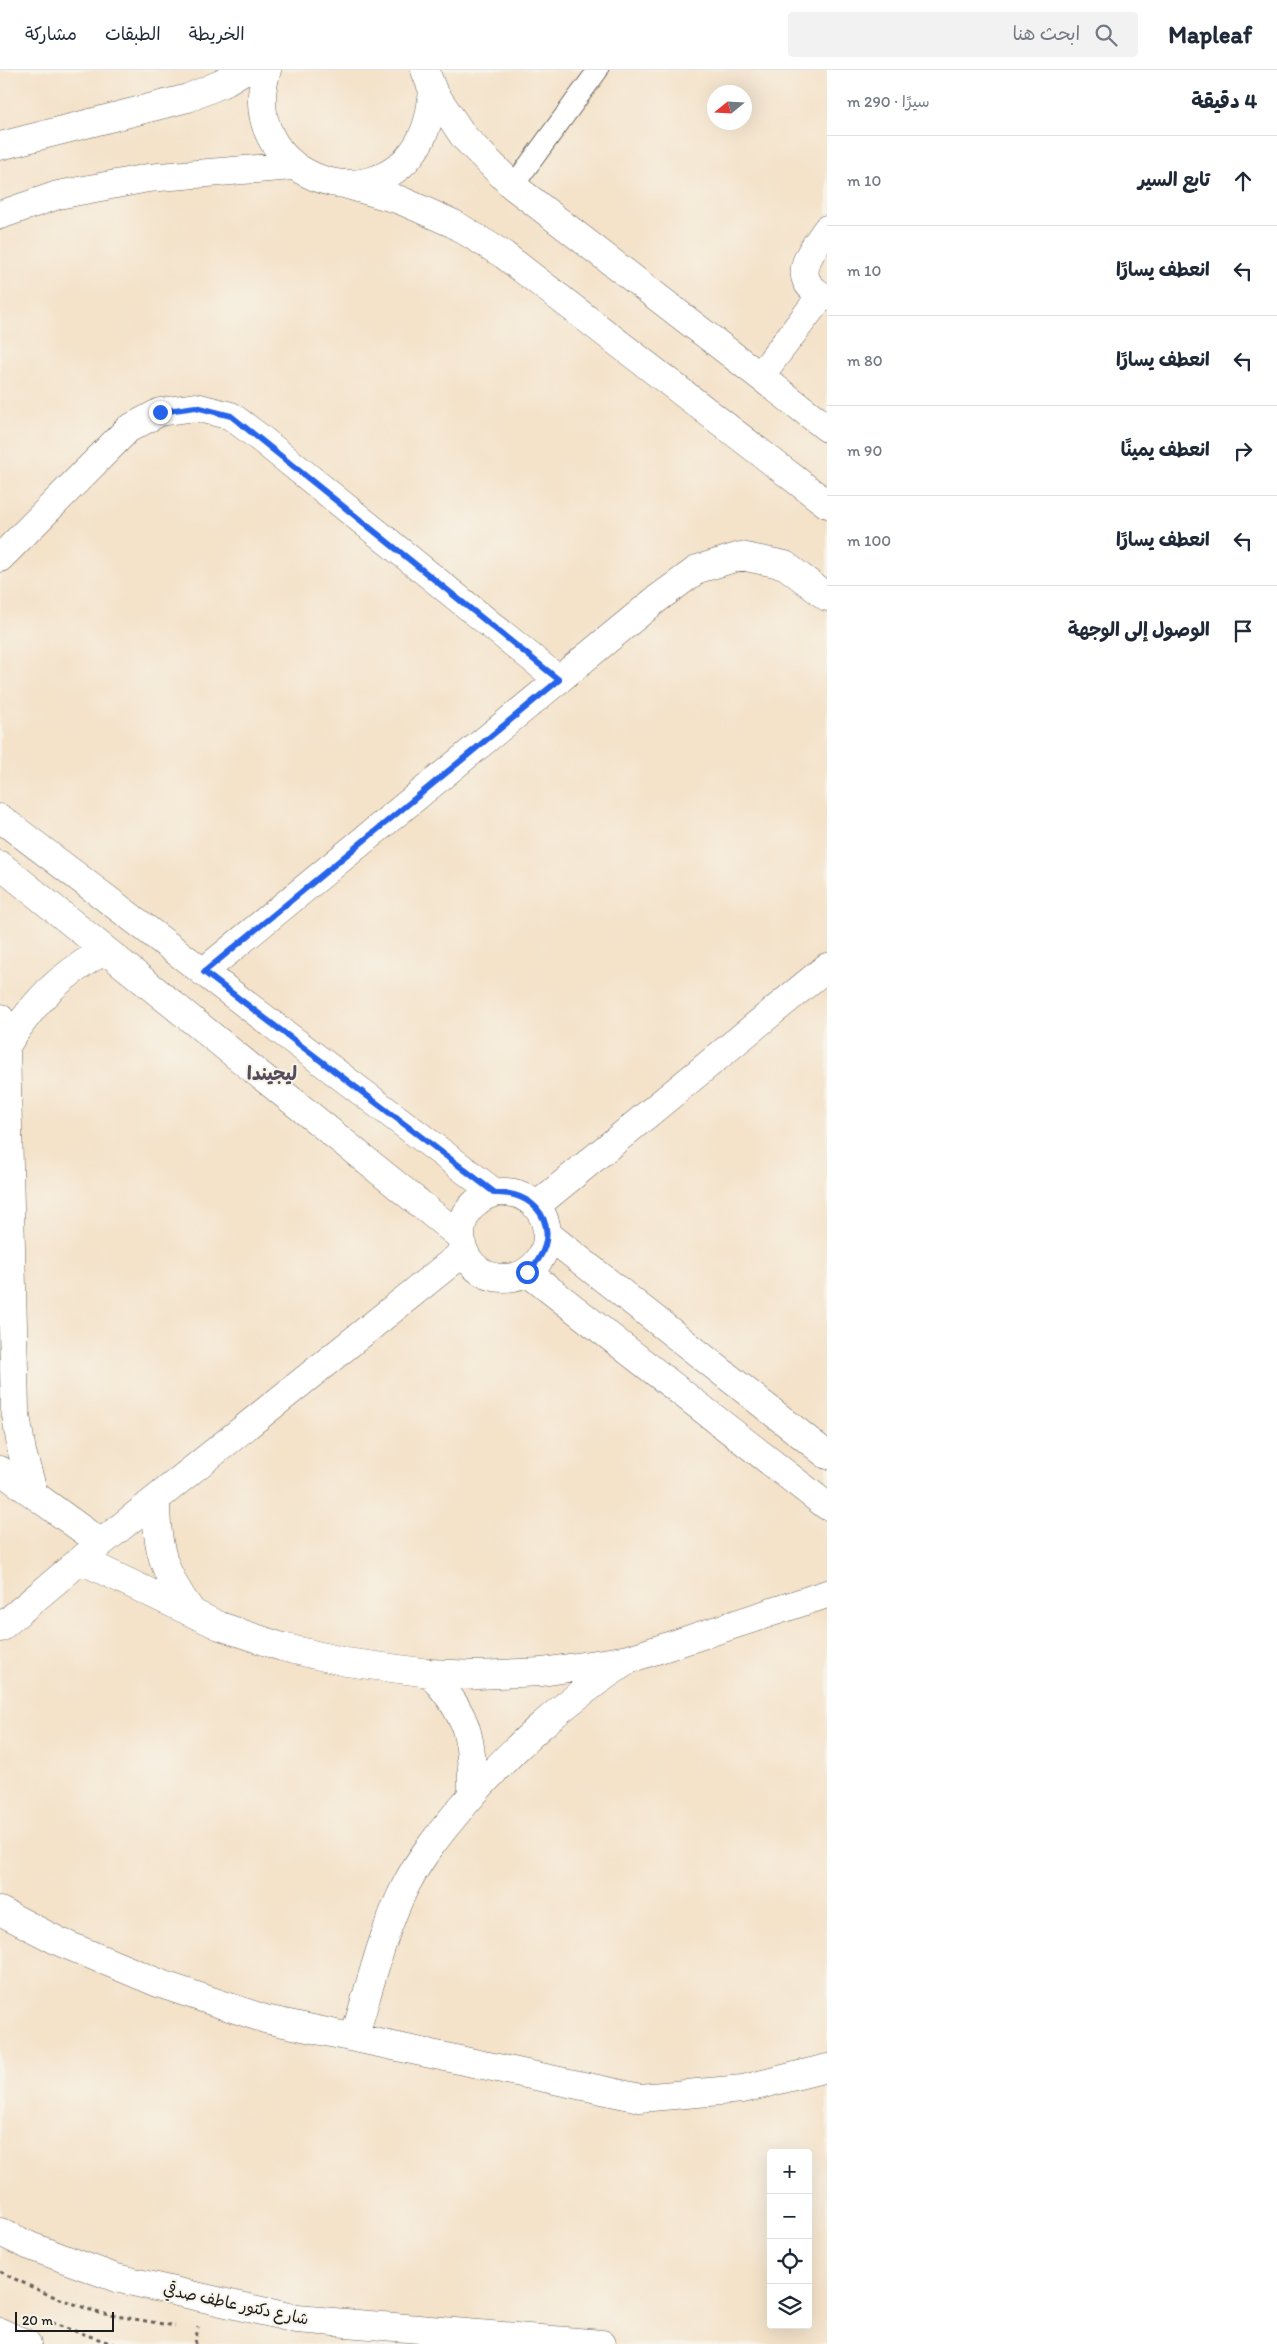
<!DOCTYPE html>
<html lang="ar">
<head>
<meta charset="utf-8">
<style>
  body { margin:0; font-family:Itim,"Playpen Sans Arabic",sans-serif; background:#f2f2f3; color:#1f2937; direction:rtl }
  .controls { position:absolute; right:15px; bottom:15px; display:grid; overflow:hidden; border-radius:5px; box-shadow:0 5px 20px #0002 }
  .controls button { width:45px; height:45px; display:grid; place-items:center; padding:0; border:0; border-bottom:1px solid #e0e1e3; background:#fff; color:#1f2937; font:25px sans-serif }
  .compass { position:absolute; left:707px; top:15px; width:45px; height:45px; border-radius:50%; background:#fff; box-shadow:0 5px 20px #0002; rotate:252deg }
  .scale { position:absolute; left:15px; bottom:12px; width:99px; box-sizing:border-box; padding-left:5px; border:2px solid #1c1c1c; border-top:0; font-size:14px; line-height:18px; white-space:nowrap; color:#1c1c1c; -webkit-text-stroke:4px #f7f3e8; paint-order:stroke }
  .stop { position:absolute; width:15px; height:15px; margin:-11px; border:4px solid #2563eb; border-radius:50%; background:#fff }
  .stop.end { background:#2563eb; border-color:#fff; box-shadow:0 1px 5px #0008 }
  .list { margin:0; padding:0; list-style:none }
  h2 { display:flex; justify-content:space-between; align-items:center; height:65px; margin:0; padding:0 20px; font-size:21px }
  h2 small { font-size:16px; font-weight:400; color:#747a83 }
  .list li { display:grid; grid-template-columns:32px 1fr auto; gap:15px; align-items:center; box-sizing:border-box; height:90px; padding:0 20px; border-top:1px solid #e0e1e3 }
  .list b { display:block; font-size:19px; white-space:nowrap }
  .list em { font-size:16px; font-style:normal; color:#747a83 }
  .icon { flex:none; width:28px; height:28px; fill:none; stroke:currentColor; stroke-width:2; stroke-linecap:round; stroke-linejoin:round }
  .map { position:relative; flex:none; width:827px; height:2274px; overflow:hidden; direction:ltr }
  header { display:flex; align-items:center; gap:30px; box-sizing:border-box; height:70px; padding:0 25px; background:#fff; border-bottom:1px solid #e0e1e3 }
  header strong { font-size:24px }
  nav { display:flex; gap:28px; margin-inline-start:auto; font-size:18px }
  .search { width:350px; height:45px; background:#f2f2f3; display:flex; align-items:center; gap:12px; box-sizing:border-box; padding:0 18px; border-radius:5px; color:#747a83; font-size:19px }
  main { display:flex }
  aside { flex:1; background:#fff }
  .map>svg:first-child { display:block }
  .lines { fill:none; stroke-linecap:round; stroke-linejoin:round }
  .lane-casing { stroke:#686159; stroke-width:22 }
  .street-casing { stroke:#686159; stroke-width:29 }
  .secondary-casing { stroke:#686159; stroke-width:29 }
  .path { stroke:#686159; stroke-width:3; stroke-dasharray:4 4; stroke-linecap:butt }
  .lane { stroke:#fff; stroke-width:20 }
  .street { stroke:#fff; stroke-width:28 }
  .secondary { stroke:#fff; stroke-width:28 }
  .route { stroke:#2563eb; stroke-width:6 }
  .labels { text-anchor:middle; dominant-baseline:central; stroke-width:4; stroke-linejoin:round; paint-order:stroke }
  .street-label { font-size:16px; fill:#1c1c1c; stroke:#f7f3e8 }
  .quarter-label { font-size:19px; font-weight:bold; fill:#564d5c; stroke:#f7f3e8 }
</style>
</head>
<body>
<header>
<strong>Mapleaf</strong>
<div class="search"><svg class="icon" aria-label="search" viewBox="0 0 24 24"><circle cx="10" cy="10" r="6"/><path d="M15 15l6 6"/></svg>ابحث هنا</div>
<nav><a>الخريطة</a><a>الطبقات</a><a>مشاركة</a></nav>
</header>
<main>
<aside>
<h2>4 دقيقة<small>سيرًا · 290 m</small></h2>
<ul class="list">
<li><svg class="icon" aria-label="ahead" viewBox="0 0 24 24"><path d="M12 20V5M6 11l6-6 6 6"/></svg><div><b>تابع السير</b></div><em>10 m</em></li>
<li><svg class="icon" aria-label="left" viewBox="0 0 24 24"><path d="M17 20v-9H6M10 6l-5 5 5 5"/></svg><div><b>انعطف يسارًا</b></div><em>10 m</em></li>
<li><svg class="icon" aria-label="left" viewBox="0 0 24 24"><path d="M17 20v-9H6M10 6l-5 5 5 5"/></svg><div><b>انعطف يسارًا</b></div><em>80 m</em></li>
<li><svg class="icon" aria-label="right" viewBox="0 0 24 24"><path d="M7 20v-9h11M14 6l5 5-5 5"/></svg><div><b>انعطف يمينًا</b></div><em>90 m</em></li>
<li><svg class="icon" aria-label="left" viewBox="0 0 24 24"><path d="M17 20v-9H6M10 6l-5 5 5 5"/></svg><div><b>انعطف يسارًا</b></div><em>100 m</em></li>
<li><svg class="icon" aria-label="arrive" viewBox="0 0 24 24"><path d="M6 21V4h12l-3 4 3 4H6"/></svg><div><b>الوصول إلى الوجهة</b></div></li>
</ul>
</aside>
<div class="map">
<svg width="827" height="2274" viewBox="0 0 827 2274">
  <rect width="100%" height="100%" fill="#f7f3e8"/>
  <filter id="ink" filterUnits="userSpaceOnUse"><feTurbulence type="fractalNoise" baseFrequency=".02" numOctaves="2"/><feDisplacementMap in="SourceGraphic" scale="10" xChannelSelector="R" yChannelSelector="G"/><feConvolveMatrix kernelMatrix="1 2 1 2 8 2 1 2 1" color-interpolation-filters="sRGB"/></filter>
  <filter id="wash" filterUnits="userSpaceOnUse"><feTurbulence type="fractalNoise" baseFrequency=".0096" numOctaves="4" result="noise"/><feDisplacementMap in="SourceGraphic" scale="20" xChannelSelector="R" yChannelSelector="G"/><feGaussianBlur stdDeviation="1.12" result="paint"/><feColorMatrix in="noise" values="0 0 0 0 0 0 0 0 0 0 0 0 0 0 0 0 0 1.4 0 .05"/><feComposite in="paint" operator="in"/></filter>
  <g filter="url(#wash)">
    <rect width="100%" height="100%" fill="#f4e2c9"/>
  </g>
  <g filter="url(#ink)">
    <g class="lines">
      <g class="lane-casing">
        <path id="lane" d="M513,116L598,0"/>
      </g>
      <g class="street-casing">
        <path id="street" d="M267,0C234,102 374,159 421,69C429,54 431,37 433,21
          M425,0L433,21L464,67L513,116L827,358
          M0,76L188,28L221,14L244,0
          M344,114L400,130L454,154L504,185L827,434
          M0,145L58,125L148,108L293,96
          M827,159C816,175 791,202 814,220C818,224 821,226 827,227
          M760,306L821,226
          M0,488L128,359L160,342L196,337L231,346L260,368L559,610
          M0,748L495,1123
          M0,795L461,1167
          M203,902L657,529L698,499L741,486L785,495L827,527
          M0,948L6,976L15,1339L22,1382L34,1424
          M6,976C35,930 58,907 105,880
          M461 1165a43 43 0 1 1 86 0a43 43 0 1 1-86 0Z
          M536,1136L827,897
          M547,1164L827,1385
          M527,1202L827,1436
          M0,1400L101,1473
          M156,1429C156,1476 163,1504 192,1542
          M81,1490L220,1556L282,1577L346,1592L429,1603L477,1605L542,1602L629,1589L827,1524
          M0,1558L101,1473L464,1182
          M429,1603C469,1644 473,1670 472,1725
          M0,1841L60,1872L161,1914L265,1949L640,2028L743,2019L827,1998
          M354,1968C369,1920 384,1856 407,1813C421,1786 441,1762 460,1739C511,1679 559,1636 624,1593"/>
      </g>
      <g class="secondary-casing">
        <path id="secondary" d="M0,2162L30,2176L116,2208L297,2249L602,2274
          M0,2262L27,2274"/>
      </g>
      <path class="path" d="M0,2202L47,2224L99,2243L175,2256
        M51,2253L113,2274
        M195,2274L198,2257"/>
      <use href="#lane" class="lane"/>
      <use href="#street" class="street"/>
      <use href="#secondary" class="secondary"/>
    </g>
  </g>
  <g class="lines" filter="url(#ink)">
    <path class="route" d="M160,342L196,337L231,346L559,610L204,902L495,1123C544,1121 565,1169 527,1202"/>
  </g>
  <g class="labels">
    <g class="street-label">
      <text transform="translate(236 2234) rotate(12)">شارع دكتور عاطف صدقي</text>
    </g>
    <g class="quarter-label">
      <text x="272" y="1003">ليجيندا</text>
    </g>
  </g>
</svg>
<div class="controls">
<button>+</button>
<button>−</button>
<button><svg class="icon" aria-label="locate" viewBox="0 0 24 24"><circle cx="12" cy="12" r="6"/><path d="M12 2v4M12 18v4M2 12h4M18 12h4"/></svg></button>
<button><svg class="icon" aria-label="layers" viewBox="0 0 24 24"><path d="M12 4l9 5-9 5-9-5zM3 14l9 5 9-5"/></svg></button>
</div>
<svg class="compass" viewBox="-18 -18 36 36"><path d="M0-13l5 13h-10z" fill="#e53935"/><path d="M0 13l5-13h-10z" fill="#747a83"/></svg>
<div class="scale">20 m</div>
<div class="stop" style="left:527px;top:1202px"></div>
<div class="stop end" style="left:160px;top:342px"></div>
</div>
</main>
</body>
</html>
